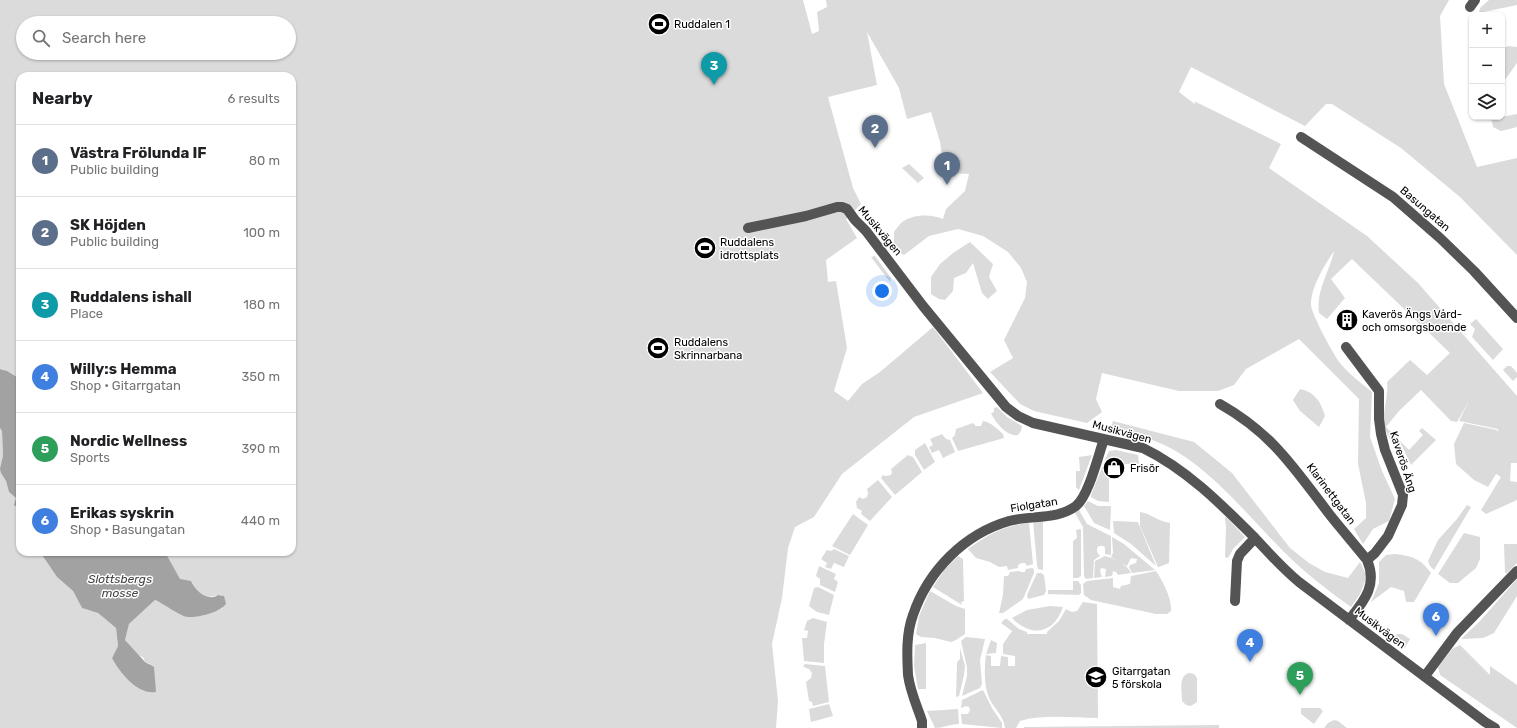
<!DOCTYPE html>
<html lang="en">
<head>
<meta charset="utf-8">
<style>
  body { margin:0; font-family:Rubik,sans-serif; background:#f6f6f6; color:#202124 }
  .controls { position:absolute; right:12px; top:12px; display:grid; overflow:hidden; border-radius:8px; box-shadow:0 1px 3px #0004 }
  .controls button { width:36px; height:36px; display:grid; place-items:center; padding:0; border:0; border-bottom:1px solid #e0e0e0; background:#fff; color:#202124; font:20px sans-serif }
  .you { position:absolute; left:882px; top:291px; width:14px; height:14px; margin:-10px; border:3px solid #fff; border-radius:50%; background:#1a73e8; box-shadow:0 0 0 6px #1a73e833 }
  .badge { display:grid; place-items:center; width:26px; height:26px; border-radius:50%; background:#0f766e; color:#fff; font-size:13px; font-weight:700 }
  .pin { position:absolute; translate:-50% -33px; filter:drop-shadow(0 1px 2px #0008) }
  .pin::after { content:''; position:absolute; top:21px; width:14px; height:12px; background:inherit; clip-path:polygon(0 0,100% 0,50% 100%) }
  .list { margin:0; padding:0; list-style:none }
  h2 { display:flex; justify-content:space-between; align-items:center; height:52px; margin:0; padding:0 16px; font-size:17px }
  h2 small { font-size:13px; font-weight:400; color:#757577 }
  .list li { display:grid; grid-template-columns:26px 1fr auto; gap:12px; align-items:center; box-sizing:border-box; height:72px; padding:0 16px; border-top:1px solid #e0e0e0 }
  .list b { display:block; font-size:15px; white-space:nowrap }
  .list p { margin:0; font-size:13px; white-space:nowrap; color:#757577 }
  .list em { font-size:13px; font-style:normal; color:#757577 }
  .icon { flex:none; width:22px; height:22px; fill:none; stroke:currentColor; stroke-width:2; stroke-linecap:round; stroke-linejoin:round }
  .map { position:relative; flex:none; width:1517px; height:728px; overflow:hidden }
  .search { position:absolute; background:#fff; box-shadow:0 1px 3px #0004; left:16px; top:16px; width:280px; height:44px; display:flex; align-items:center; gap:10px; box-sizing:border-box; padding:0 14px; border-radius:22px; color:#757577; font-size:15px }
  .panel { position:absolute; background:#fff; box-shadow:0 1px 3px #0004; left:16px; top:72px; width:280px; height:484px; border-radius:12px }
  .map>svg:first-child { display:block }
  .green { fill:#dbdbdb; fill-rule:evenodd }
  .water { fill:#a2a2a2 }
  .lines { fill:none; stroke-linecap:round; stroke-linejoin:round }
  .minor { stroke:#545454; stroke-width:10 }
  .labels { text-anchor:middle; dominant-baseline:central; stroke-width:3; stroke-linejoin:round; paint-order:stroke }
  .poi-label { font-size:11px; fill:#000; stroke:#fff; text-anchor:start }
  .street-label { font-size:11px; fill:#000; stroke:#fff }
  .water-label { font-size:12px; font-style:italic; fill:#434343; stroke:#fff }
</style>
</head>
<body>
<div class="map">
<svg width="1517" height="728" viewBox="0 0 1517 728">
  <rect width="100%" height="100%" fill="#fff"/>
  <path class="green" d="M0,0H803L812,34L819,31L817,12L827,7L826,0H1449L1440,16L1444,84L1477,167L1517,158V255L1460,197L1401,148L1332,104H1326L1305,126L1191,67L1179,92L1196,105L1194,101L1281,144L1269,168L1367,236L1418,283L1517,396V463H1511L1510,481L1517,482V500L1486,514L1481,510L1501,477L1496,474L1488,487L1474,480L1456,464L1454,444L1464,423L1497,430V434L1498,429L1459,421L1469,401L1457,422L1451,421L1421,390L1399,411L1386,427L1409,450L1423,435L1419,431L1422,428L1436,440L1411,465L1401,444L1395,446C1392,441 1387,435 1385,429C1381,414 1389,397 1387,382L1410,360L1427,375L1450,353L1352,259L1331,279L1345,298L1327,319L1319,313C1316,289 1329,274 1334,251C1324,266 1311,287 1311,305C1311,313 1334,356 1340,363C1349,374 1361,383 1372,392L1370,437L1382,471L1395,499L1389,521L1373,529L1363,544L1354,529L1366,518V503L1358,464L1359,399L1299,339L1246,369L1234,385L1218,391H1179L1102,373L1096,399L1102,412L1087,423L1034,411L1020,404L990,372L1013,358L1004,340L1025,298L1027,282L1021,268L1008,252L983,236L958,229L929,236L904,255L894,250V232C896,229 899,225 902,222C914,214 931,214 943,219L946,209L965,191L969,174L951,173L944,168L940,142L931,112L907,119L899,88L867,32L877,85L828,97L853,188L861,204L846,219L857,238L826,260L828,282L836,281L847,348L834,391L848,401L862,384L880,372L933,327L983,393L914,417L842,474L814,517L795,527L788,548L782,598L772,644L778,701L776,728H0V428L2,431L3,456L1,473L6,481L9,492L16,498V502L20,509V552H40L57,577L73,591L82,608L98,613L116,628L118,646L112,658L150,664L145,662L143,657L137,655L125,640L129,624L155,600L188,617L206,615L223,608L222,595C216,595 209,598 203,596C193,591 193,583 180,580L165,552H292V76H20V379L2,369H0ZM23,23H289V53H23Z
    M1489,0H1517V5L1479,13L1480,8Z
    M1508,46L1517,47V63L1502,84V49Z
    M1517,114V127L1501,131L1493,127L1491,117H1501Z
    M909,164L924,178L918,183L902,168Z
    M970,242L993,264L989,277L997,291L988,299L982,293L973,263L966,273L954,278L953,291L945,300L939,299L931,294V277L940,264L953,253Z
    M875,256L891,278L890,282L871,257Z
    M1476,319L1503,349L1493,360L1472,337L1475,329L1470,324Z
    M1507,366H1511L1517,373V377L1513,381L1503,370Z
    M1300,389C1315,392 1321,402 1325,416L1319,427L1300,411L1293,400Z
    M997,407L1007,417L1022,426L1021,431L1018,435C1007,437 995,422 991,413L994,412V408Z
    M983,421C991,422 997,429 1003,434L1004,438L958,451L952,438L955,435L956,429L973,423L976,426H981Z
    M1113,421L1194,442L1232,473L1290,548L1309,563L1325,572L1348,578L1360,562L1367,576L1360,594L1351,607C1327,590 1304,572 1283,551C1249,517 1220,479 1179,453C1159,440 1134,434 1111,427Z
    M942,434L946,439L950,440L955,452L943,458L939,450L932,453L929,447L933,445L930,439Z
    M925,443L935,462L924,470L915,455V450Z
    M1116,450L1138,455L1139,464H1109V502L1098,501L1091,497V495L1107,455L1109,451Z
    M908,455L913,457L922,472L895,495L881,478L883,475L886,476L891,475L892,472L891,469Z
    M1092,455L1079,490L1076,487V471H1080L1079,457Z
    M878,480L892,497L870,521L861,514L862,511L857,508L856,502L859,497L863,499L867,497L868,493L867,489Z
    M1088,501L1098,506H1111L1110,530L1094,523L1084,506Z
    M1467,505L1471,507L1434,570L1430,566L1428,561L1438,540L1457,519Z
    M1079,510L1087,524L1111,536V555L1105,554V548L1104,546H1099L1097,548V552L1100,556L1094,560L1093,578L1086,579L1084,576L1083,527L1075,513Z
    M1140,512C1150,513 1157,521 1170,523L1169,563L1159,567H1158L1140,526Z
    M853,514L868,525L850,555L832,546Z
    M1226,517L1245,537L1233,549L1228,558L1225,557L1226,527L1225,518Z
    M1033,521L1043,522V570L1038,569L1037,565Z
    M1113,521L1138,522L1156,566L1131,544L1114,533Z
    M1029,523L1033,564L1027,566L1025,563H1022L1018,565V568L1008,570L1007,566L999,567L990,562L976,558L968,549C987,535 1006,525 1029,523Z
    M1080,529L1081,530V576L1078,578H1073V541L1077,538L1076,530Z
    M1464,533L1480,537V559L1476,568L1458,583H1450L1438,574Z
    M1112,537L1124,544L1155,570L1132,573L1129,567L1130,565L1136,563L1137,559L1131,558L1127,566L1111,557L1113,553Z
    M1504,544H1517V563L1507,573H1505Z
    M834,549L849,556L844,567L834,563L831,569L825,567L827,563L821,559L827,550L831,551Z
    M1395,554C1412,556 1420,558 1431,573L1414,602H1406L1404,591L1391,587L1371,602L1379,583V562L1386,555Z
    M958,556L963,559L964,601L961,602L962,605L933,587L945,569Z
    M1105,556C1114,558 1127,564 1131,573L1118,575L1116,572L1113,571L1112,576L1105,577L1106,569L1101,568L1100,571L1102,577L1094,578L1095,561Z
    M819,566L836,574L834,579L838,582L835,592L820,585V579L816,576Z
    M1032,568L1034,569V573L1023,599L1003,613H999L1003,595L1004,576H1008L1010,572L1019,571L1021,572H1025L1026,569Z
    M1156,571C1163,582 1172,598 1171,611L1167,614H1156L1091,600L1084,595L1083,584L1087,581L1113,578V587L1120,589L1121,586L1130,584L1131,576Z
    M1037,573H1041L1044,575L1046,591L1044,595L1028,599L1027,595Z
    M1517,579V596L1494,633L1483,638L1461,639L1480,621Z
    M1073,581H1078L1081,585V593L1079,595L1048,594V590H1073Z
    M818,587L834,595L829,615L817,612L809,606L814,588Z
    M930,591L956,606L965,609V634L956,640L951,642L935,638L921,637L916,634L919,616Z
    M1083,602L1097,604L1098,718C1073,718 1044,714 1020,721L1016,728H1005C1004,717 995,709 990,700C984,687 984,670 986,655L991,656V666H1000L1001,656L1008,657V666H1015V656L1003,654V644L1012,631L1001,623L1005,619H1007L1019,629L1027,632V634H1047V632L1059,621L1066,609L1072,612L1077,611Z
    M1050,606L1063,607C1054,634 1031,638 1012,618L1027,610Z
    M813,618L827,622L824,644V663L804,661L802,638H807L808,631L804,630L807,621Z
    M1397,634H1402L1410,639L1405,648L1394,640Z
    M966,637L985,639L980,660L982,684L980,688L962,696L967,676V667L961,641Z
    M991,640L997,643L996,653L986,654Z
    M926,643V689H918L914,666L915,645Z
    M1460,645L1490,675V666L1517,685V728L1440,675L1438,667L1452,649Z
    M960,648L965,666L964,675L959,696L956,697L957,662L960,659Z
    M805,664L825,666L829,702L813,706L812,702L809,701L806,682L811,678L812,673L809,669L804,667L803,666Z
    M1189,673L1194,674L1197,678V702L1191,706L1186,705L1182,701C1182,691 1178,676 1189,673Z
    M983,690L992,708L1002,723V728L962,724L961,714H968L970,710L969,707L966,706L961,708L962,700Z
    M829,704L833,716L811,722L809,709Z
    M1301,708H1320L1323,711L1314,724L1301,714Z
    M958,709L959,724C950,724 943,728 935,728L927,711Z
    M1334,720L1338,721L1347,728H1324L1328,723Z
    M1219,725V728H1024V727Z"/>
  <path class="water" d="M0,369L7,371L20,379V509L14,505L16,498L9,492L6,481L1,473L0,469L3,456L2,431L0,428Z
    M40,552H165L180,579L191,581C195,591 208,602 218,595L224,596L226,604C220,612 199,618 188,617C180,616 164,604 155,600L129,624L125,640C132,648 139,655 145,662C147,664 152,665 154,667L156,692C138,695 120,673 112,658L118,646L116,628L98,613L82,608L73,591L57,577Z"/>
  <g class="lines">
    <path class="minor" d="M1470,7L1475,0
      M1301,137L1393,197L1440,238L1474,271L1517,318
      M748,228L806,216L837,207H842L847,209L855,220L866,231L923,306L1006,407L1018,416L1033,423L1143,448C1186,469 1220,503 1253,536C1268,552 1282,568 1299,582L1485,722L1495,728
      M1346,347L1379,391V419L1381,434L1385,450L1403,495L1402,505L1388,536L1375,553L1367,560
      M1220,404C1273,434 1294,468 1330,515C1342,530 1355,545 1367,560C1378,585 1364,601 1349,620
      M1235,601L1237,561L1240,554L1255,538
      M1425,676L1457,633L1517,571
      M922,728V721C917,706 910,691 908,675C907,655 906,634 913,615C928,571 964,534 1009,521C1031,515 1057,520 1076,506C1089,495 1098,456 1104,439"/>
  </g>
  <defs>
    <g id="stadium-disc" transform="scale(1.15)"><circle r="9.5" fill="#000" stroke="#fff"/><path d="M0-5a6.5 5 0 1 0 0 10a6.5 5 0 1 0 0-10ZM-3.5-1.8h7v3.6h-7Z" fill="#fff"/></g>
    <g id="building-disc" transform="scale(1.15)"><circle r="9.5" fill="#000" stroke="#fff"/><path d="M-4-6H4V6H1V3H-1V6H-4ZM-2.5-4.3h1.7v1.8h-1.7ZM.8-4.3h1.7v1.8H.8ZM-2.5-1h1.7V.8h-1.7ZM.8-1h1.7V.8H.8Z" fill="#fff"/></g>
    <g id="shop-disc" transform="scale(1.15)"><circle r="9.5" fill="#000" stroke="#fff"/><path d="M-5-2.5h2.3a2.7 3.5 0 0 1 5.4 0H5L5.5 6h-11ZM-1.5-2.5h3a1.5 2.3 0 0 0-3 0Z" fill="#fff"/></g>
    <g id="school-disc" transform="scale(1.15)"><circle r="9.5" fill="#000" stroke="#fff"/><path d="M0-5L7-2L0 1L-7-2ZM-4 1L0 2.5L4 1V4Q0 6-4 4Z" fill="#fff"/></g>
  </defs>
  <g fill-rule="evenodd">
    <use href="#stadium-disc" x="659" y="24"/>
    <use href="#stadium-disc" x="705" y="248"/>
    <use href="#building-disc" x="1347" y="320"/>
    <use href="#stadium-disc" x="658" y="348"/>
    <use href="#shop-disc" x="1114" y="468"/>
    <use href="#school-disc" x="1096" y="677"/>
  </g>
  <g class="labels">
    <g class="poi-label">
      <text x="674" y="24">Ruddalen 1</text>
      <text x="720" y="242">Ruddalens<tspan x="720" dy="13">idrottsplats</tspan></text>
      <text x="1362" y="314">Kaverös Ängs Vård-<tspan x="1362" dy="13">och omsorgsboende</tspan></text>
      <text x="674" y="342">Ruddalens<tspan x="674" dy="13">Skrinnarbana</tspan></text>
      <text x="1130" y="468">Frisör</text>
      <text x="1112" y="671">Gitarrgatan<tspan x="1112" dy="13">5 förskola</tspan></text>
    </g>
    <g class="street-label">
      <text transform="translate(1425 209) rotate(41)">Basungatan</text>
      <text transform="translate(880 231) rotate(50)">Musikvägen</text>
      <text transform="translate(1122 432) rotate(15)">Musikvägen</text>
      <text transform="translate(1403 462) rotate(72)">Kaverös Äng</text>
      <text transform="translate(1331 494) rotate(53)">Klarinettgatan</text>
      <text transform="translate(1034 505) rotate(-9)">Fiolgatan</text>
      <text transform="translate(1380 628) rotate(37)">Musikvägen</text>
    </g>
    <g class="water-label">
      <text x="120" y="579">Slottsbergs<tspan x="120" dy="14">mosse</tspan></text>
    </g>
  </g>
</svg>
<div class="controls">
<button>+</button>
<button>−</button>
<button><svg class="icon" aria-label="layers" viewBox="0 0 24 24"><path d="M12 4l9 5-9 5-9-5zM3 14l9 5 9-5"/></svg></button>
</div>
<div class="you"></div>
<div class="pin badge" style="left:947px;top:185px;background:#5c6f8a">1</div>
<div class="pin badge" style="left:875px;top:148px;background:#5c6f8a">2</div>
<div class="pin badge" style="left:714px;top:85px;background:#0f9aa8">3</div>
<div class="pin badge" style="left:1250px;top:662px;background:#3f7fe0">4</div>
<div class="pin badge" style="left:1300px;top:695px;background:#2e9e5b">5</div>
<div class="pin badge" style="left:1436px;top:636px;background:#3f7fe0">6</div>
<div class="search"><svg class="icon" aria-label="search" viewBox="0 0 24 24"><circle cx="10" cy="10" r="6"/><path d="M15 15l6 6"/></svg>Search here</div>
<section class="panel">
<h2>Nearby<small>6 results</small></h2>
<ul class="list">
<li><span class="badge" style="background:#5c6f8a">1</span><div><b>Västra Frölunda IF</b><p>Public building</p></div><em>80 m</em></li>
<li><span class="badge" style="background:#5c6f8a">2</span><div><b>SK Höjden</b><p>Public building</p></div><em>100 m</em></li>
<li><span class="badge" style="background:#0f9aa8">3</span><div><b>Ruddalens ishall</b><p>Place</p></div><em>180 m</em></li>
<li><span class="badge" style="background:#3f7fe0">4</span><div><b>Willy:s Hemma</b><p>Shop · Gitarrgatan</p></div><em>350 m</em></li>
<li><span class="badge" style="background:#2e9e5b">5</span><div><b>Nordic Wellness</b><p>Sports</p></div><em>390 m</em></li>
<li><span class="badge" style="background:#3f7fe0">6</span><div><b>Erikas syskrin</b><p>Shop · Basungatan</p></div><em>440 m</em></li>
</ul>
</section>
</div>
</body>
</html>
